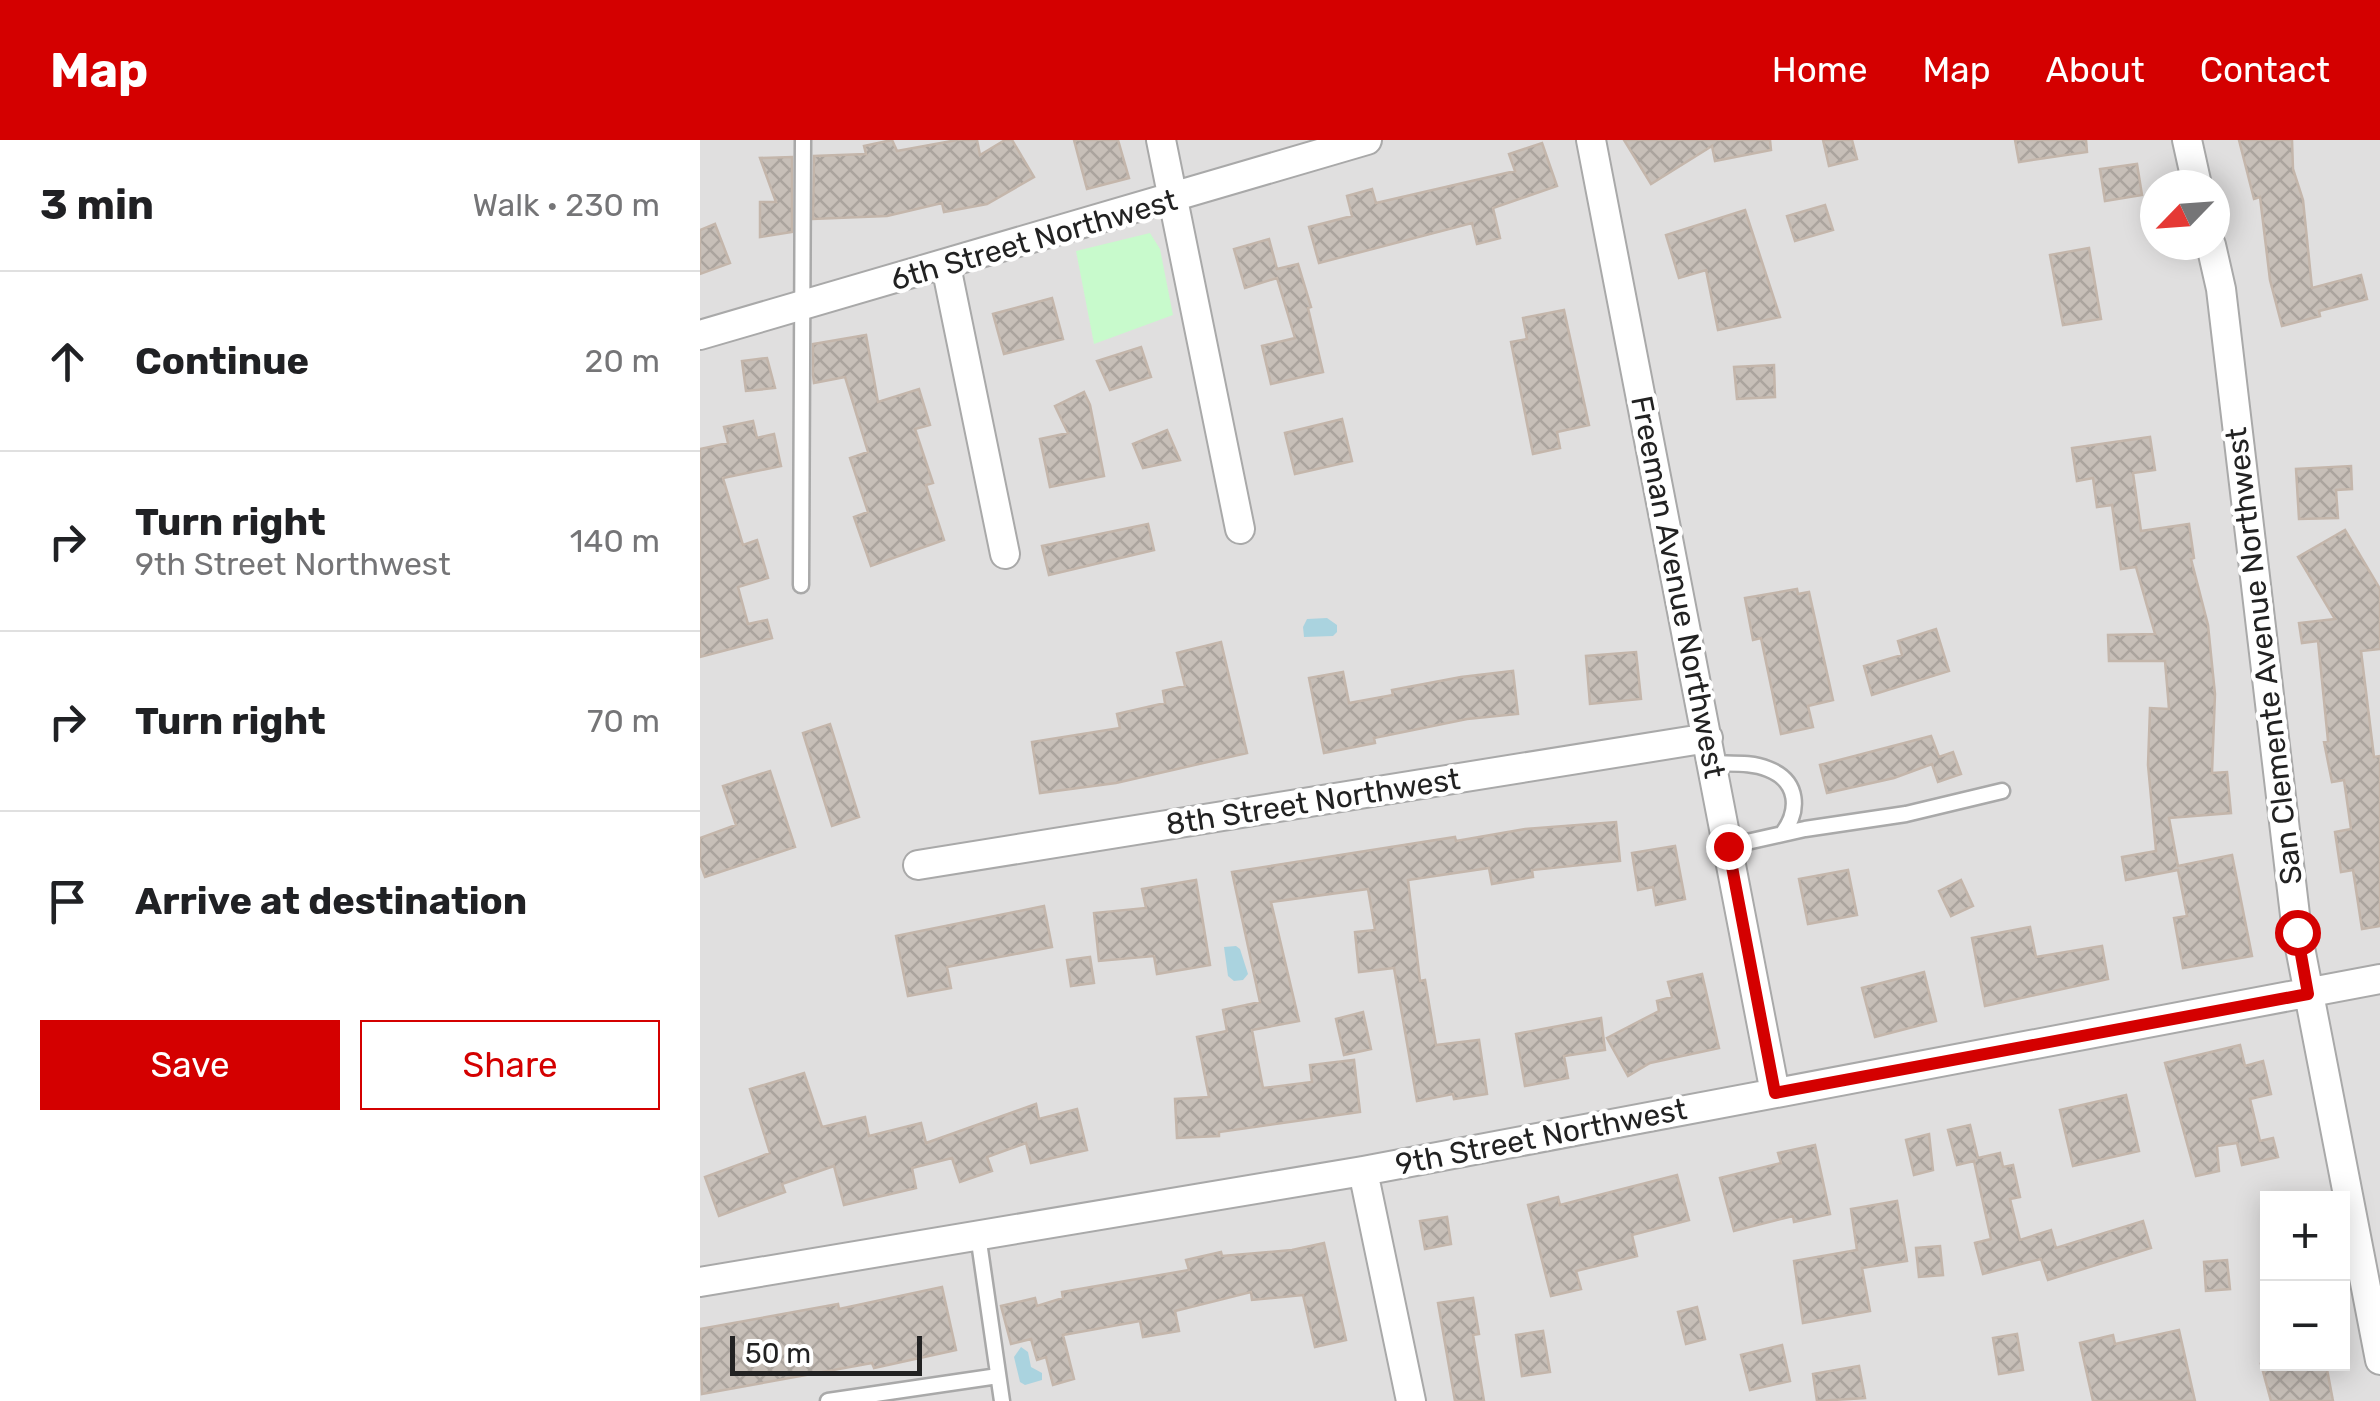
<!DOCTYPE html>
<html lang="en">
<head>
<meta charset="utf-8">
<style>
  body { margin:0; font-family:Rubik,sans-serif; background:#f2f2f2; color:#202124 }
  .controls { position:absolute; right:30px; bottom:30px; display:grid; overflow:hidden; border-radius:0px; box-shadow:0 5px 25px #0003 }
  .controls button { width:90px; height:90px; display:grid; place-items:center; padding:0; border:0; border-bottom:2px solid #e0e0e0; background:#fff; color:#202124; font:50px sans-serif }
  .compass { position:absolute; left:1440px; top:30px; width:90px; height:90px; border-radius:50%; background:#fff; box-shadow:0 5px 25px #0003; rotate:245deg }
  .scale { position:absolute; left:30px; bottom:25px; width:192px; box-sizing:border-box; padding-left:10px; border:5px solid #222; border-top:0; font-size:28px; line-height:35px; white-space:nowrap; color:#222; -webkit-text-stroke:8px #fff; paint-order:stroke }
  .stop { position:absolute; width:30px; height:30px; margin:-22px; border:8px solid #d40000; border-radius:50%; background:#fff }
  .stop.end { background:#d40000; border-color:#fff; box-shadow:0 2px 10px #0008 }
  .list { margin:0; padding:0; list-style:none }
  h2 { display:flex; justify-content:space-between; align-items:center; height:130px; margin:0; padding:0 40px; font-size:42px }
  h2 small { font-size:32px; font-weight:400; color:#757577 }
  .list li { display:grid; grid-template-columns:65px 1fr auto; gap:30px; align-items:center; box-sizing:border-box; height:180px; padding:0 40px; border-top:2px solid #e0e0e0 }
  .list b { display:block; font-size:38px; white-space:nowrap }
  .list p { margin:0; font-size:32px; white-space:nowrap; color:#757577 }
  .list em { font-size:32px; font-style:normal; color:#757577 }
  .actions { display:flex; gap:20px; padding:30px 40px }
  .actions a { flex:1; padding:22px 0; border:2px solid #d40000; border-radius:0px; text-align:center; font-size:35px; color:#d40000 }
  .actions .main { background:#d40000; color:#fff }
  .icon { flex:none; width:55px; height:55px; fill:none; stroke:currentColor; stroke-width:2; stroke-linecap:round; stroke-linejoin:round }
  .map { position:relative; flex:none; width:1680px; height:1261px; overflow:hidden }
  header { display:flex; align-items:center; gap:60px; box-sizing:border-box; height:140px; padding:0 50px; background:#d40000; color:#fff }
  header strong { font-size:48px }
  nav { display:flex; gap:55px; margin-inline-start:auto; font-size:35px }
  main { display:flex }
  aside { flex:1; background:#fff }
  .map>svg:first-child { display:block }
  .residential { fill:#e0dfdf; fill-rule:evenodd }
  .park { fill:#c8facc }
  .water { fill:#aad3df }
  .building { fill:url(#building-cross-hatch); stroke:#c4b6ab; stroke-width:2.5 }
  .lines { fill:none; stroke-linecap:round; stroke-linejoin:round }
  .lane-casing { stroke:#a9a9a9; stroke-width:19 }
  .street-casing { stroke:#a9a9a9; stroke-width:32 }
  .lane { stroke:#fff; stroke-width:14 }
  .street { stroke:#fff; stroke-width:28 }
  .route { stroke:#d40000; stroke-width:12 }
  .labels { text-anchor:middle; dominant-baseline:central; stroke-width:9; stroke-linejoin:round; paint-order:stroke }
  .street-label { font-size:30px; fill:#222; stroke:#fff }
</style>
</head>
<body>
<header>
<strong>Map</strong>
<nav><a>Home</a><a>Map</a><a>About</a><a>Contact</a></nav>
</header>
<main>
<aside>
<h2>3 min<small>Walk · 230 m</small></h2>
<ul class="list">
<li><svg class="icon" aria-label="ahead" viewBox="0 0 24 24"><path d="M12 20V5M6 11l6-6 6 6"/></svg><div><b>Continue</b></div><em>20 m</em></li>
<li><svg class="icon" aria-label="right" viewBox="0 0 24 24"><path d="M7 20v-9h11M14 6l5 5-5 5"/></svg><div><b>Turn right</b><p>9th Street Northwest</p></div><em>140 m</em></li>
<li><svg class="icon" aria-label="right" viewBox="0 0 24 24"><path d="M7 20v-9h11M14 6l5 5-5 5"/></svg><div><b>Turn right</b></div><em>70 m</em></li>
<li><svg class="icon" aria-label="arrive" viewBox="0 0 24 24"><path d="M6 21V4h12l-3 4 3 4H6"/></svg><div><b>Arrive at destination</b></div></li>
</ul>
<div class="actions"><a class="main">Save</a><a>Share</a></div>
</aside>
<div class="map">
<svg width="1680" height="1261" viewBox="0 0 1680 1261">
  <defs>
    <pattern id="building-cross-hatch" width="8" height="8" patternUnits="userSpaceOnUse" patternTransform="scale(2.5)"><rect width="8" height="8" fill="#c7bfb8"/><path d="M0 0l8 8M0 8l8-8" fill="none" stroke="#aba49e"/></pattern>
  </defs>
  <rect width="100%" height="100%" fill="#f2efe9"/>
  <path class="residential" d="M0,0H1680V1261H0ZM1455,45H1515V105H1455ZM1568,1058H1642V1224H1568Z"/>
  <path class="park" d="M450,93L460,109L473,175L394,204L376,111Z"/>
  <path class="water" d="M627,478L637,485V492L633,496L604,497L603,487L607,479Z
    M536,806L540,809L548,834L543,840L534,841L528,836L524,807Z
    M321,1207L328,1212L331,1227L342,1233V1240L325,1245L320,1242L314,1217Z"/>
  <path class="building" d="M192,0L197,11L257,0H277L280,15L305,0H312L334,37L287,64L244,72L242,63L187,76L113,79L114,16L166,14L164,6Z
    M374,0H418L429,38L387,49Z
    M924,0H1070L1071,10L1015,21L1012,6L951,44Z
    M1123,0H1152L1157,19L1129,26Z
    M1315,0H1386L1387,12L1319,22Z
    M1539,0H1592L1593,29L1603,60L1612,148L1661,135L1667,159L1619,171L1620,176L1582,186L1570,140L1560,57L1554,59Z
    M842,3L857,46L793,68L800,98L777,104L772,83L619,123L609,87L652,76L647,56L672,49L676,63L815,31L809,14Z
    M92,17V92L60,97V62H76L60,18Z
    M1437,24L1442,55L1405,61L1400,29Z
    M1125,65L1133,90L1095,101L1087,76Z
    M1045,70L1080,177L1018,190L1006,130L979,138L966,95Z
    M15,84L30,123L0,134V90Z
    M569,99L577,129L598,124L611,167L608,168L623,232L571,244L562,206L595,198L577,138L545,148L534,109Z
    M1389,108L1401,179L1363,185L1350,115Z
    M352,158L363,199L304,214L293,174Z
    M864,170L889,285L857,292L860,308L833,314L811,202L827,199L823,178Z
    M166,195L178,262L219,249L230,285L215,289L233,343L226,345L244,400L171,426L154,377L168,372L150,318L168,312L145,237L114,243L113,235V204Z
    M441,207L451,237L410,250L397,221Z
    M67,218L75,248L46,251L42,221Z
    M1074,225L1075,257L1037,259L1034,227Z
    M384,252L390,265L404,336L350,347L340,299L368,293L355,266Z
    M642,279L652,321L595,334L585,293Z
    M53,281L57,298L74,294L81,326L23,338L43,405L57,400L68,438L38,447L48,484L67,480L72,498L0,517V309L28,303L24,287Z
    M467,290L480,320L443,328L433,304Z
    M1450,297L1455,330L1433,333L1441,391L1489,384L1494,418L1491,419L1508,485L1515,554L1512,633L1527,632L1531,673L1469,678L1478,726L1532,715L1552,816L1483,828L1474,778L1487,776L1478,730L1426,740L1422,717L1456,711L1448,625L1450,568L1469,569L1465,521H1409L1408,495L1455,494L1436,427L1421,429L1412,365L1397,367L1393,338L1377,341L1372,308Z
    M1651,326L1652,349L1636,350L1638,378L1599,379L1596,329Z
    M448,384L454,410L349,435L342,406Z
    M1645,390L1680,449V509L1661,511L1674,617L1680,616V786L1662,789L1653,730L1641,732L1635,692L1651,689L1644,640L1632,642L1624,602L1628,601L1618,501L1602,503L1599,483L1635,479L1598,417Z
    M1097,449L1098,454L1109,452L1133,560L1108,566L1113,587L1081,594L1061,498L1053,500L1045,458Z
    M1236,489L1249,531L1172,555L1164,526L1202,515L1198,501Z
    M521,502L547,613L416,643L340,653L332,602L420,588L417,574L465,563L463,551L485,546L477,513Z
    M936,512L941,559L890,564L886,516Z
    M813,531L818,574L767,579L674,598L675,603L624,613L609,538L643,532L649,563L693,555L692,550L761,537Z
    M130,584L159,677L132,686L103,593Z
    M1231,596L1239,617L1253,612L1261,634L1238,642L1232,624L1194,638L1127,653L1120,625Z
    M70,631L95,707L5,737L0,723V698L36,685L23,646Z
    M916,682L920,721L832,730L833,737L792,744L789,728L708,740L720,841L725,840L736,905L779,900L787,954L754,959L753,954L717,961L694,828L659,832L655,792L675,790L668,749L571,762L599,881L552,890L563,948L612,942L610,925L654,920L660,972L519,992V996L477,998L475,959L509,957L497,897L527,891L523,870L560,862L532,732L755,697L756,701L825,689Z
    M975,706L985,759L956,765L953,747L938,750L932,713Z
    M1148,730L1157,775L1108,784L1099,739Z
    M496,740L510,825L457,834L454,816L399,821L394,773L446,768L442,749Z
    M1261,740L1273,766L1251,776L1239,751Z
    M344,766L352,807L247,827L251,848L208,856L196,796Z
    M1330,787L1336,817L1402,806L1408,839L1285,866L1272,798Z
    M390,817L394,843L371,846L367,820Z
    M1224,832L1236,881L1175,897L1162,848Z
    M1002,834L1019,908L950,923L928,936L907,898L959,871L957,861L972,857L968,842Z
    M663,872L671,909L644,915L636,879Z
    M901,878L905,910L864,916L868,938L825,946L816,894Z
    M1540,905L1545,926L1563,921L1571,954L1550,959L1560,1001L1573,998L1578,1017L1542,1025L1537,1003L1517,1006L1519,1031L1496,1036L1465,923Z
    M104,933L122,987L165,977L169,996L221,983L226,1003L336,964L339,979L377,969L387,1010L331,1023L326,1003L287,1017L292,1031L260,1042L252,1018L212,1028L216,1048L144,1065L134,1026L82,1044L85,1052L19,1076L5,1037L70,1013L50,949Z
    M1426,955L1439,1011L1373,1026L1360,970Z
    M1270,985L1278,1018L1300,1013L1303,1027L1313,1025L1320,1057L1310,1059L1320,1100L1351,1090L1356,1108L1443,1081L1451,1108L1348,1140L1341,1119L1283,1134L1275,1103L1291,1099L1274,1021L1257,1025L1248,990Z
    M1229,994L1233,1030L1214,1035L1206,1000Z
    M1115,1005L1130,1074L1094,1082L1093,1076L1034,1091L1020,1038L1081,1023L1078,1013Z
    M977,1035L989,1080L932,1095L937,1116L876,1131L881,1149L851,1156L828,1065L858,1057L860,1065Z
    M1197,1061L1207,1121L1162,1128L1170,1171L1103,1183L1094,1121L1157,1110L1151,1069Z
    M747,1077L751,1104L725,1109L720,1081Z
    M624,1103L646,1200L615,1207L603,1155L552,1160L551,1152L475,1171L479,1191L443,1197L440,1181L363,1195L374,1239L353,1245L346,1217L337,1220L331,1199L311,1204L301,1166L335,1158L337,1166L363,1158L362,1152L489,1130L486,1120L521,1112L522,1116L592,1110Z
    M1240,1106L1243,1135L1219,1137L1216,1108Z
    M1527,1120L1530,1149L1506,1151L1504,1122Z
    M242,1147L256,1210L174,1228L172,1223L2,1254L0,1189L138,1164L139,1169Z
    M773,1158L779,1194L773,1195L784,1261H755L738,1163Z
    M997,1167L1005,1199L986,1204L978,1172Z
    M1479,1190L1495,1261H1393L1380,1203L1413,1195L1415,1204Z
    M843,1191L850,1232L822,1236L816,1195Z
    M1317,1194L1323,1230L1299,1234L1293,1198Z
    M1082,1205L1090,1241L1050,1250L1041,1215Z
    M1561,1224H1626L1633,1261H1571Z
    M1159,1226L1165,1258L1117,1261L1113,1234Z"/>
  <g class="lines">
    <g class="lane-casing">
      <path id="lane" d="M101,445L103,0
        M1013,623C1031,624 1051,622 1068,629C1099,641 1100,671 1082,694
        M1029,706L1105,689L1206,674L1302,651
        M278,1095L302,1261
        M128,1261L298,1236"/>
    </g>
    <g class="street-casing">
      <path id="street" d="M461,0L540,389
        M891,0L1075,953
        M1487,0L1497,45
        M1511,105L1521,149L1597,792L1680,1220
        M246,126L305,414
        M0,195L667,0
        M218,725L1008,598
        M663,1031L711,1261
        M0,1142L663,1031L1680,839"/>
    </g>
    <use href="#lane" class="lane"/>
    <use href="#street" class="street"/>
  </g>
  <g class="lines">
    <path class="route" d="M1028,706L1075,953L1608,854L1597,792"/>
  </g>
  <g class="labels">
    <g class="street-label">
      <text transform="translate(334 100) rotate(-16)">6th Street Northwest</text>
      <text transform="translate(978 447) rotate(79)">Freeman Avenue Northwest</text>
      <text transform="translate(1564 516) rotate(-97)">San Clemente Avenue Northwest</text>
      <text transform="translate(613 662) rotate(-9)">8th Street Northwest</text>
      <text transform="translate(841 997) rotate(-11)">9th Street Northwest</text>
    </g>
  </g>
</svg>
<div class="controls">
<button>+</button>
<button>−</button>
</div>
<svg class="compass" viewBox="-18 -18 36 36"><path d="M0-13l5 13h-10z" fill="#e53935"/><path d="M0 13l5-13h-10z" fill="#757577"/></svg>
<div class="scale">50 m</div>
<div class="stop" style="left:1597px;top:792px"></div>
<div class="stop end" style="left:1028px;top:706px"></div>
</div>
</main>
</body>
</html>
